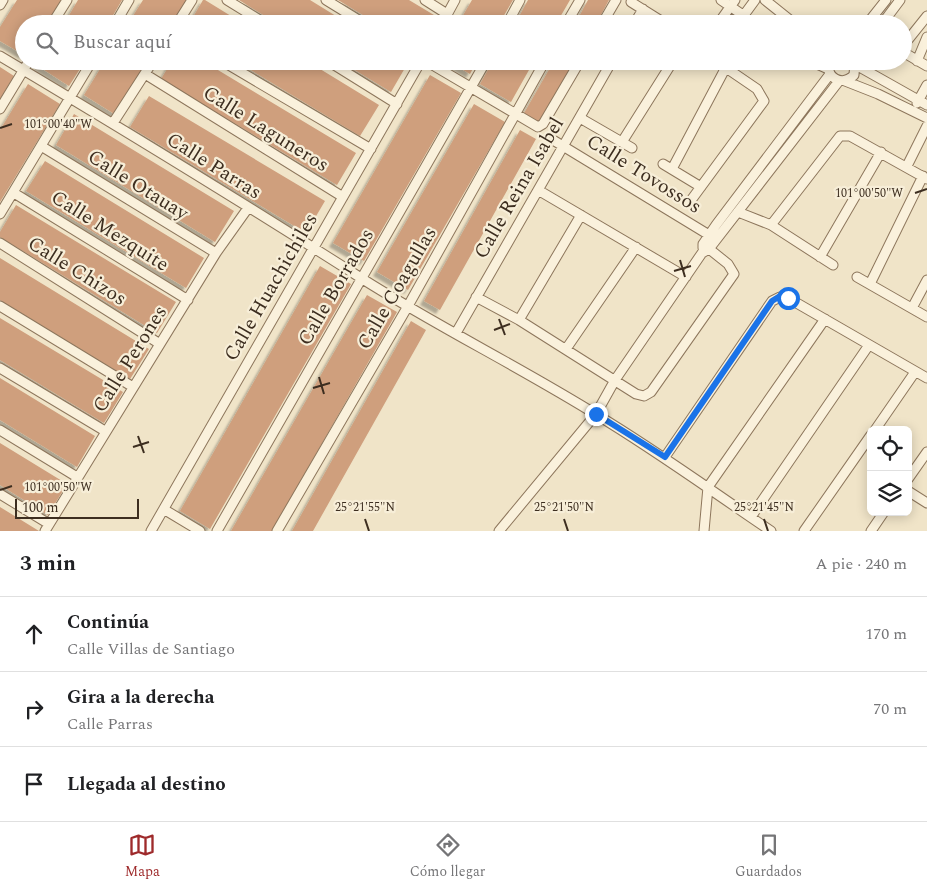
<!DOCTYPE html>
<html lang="es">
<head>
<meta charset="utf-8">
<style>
  body { margin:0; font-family:Spectral,serif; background:#f2f2f2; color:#202124 }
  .controls { position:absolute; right:15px; bottom:15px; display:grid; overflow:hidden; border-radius:8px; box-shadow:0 2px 12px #0003 }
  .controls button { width:45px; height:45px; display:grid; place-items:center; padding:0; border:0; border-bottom:1px solid #e0e0e0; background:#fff; color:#202124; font:25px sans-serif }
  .scale { position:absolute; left:15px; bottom:12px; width:124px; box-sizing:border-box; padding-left:5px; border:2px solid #3d2e20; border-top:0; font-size:14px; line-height:18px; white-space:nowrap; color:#3d2e20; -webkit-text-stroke:4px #f7eed8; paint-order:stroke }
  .stop { position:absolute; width:15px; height:15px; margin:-11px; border:4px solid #1a73e8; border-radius:50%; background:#fff }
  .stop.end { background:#1a73e8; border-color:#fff; box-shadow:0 1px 5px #0008 }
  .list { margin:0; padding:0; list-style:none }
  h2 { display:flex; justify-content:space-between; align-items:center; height:65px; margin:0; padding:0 20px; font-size:21px }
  h2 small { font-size:16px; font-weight:400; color:#757577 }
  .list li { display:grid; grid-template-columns:32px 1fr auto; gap:15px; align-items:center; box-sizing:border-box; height:75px; padding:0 20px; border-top:1px solid #e0e0e0 }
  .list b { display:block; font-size:19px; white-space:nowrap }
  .list p { margin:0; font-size:16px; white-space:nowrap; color:#757577 }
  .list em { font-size:16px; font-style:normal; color:#757577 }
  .icon { flex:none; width:28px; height:28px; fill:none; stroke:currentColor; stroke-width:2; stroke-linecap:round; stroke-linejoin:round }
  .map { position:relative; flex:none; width:927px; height:531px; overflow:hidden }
  .search { position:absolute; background:#fff; box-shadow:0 2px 12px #0003; left:15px; right:15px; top:15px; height:55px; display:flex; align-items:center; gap:12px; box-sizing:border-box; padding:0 18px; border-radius:28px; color:#757577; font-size:19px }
  .sheet { height:290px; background:#fff }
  nav { display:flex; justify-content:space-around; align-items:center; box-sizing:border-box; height:70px; border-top:1px solid #e0e0e0; background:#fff; font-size:14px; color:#757577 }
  nav a { display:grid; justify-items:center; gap:2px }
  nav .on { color:#9e2a2b }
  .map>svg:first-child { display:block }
  .building { fill:#cf9f7d; filter:url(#shadow) }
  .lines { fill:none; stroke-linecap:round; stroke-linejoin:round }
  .minor-casing { stroke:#8d765c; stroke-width:11 }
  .minor { stroke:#faf1dc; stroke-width:9 }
  .route { stroke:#1a73e8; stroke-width:6 }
  .ticks { fill:none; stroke:#3d2e20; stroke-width:2 }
  .labels { text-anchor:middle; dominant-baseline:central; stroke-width:4.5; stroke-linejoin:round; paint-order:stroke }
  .street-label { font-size:20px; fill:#3d2e20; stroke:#f7eed8 }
  .ticks-label { font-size:12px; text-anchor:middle; fill:#3d2e20; stroke:#f7eed8; stroke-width:4.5; stroke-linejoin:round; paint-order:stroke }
</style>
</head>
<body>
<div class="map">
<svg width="927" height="531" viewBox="0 0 927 531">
  <defs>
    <filter id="shadow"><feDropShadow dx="-4" dy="4" stdDeviation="1" flood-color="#0004"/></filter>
  </defs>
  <rect width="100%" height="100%" fill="#f0e4c8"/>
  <path class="building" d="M17,0H61L47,24H24V55L0,41V27Z
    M78,0H122L108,24H64Z
    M143,0H187L172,24H128Z
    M203,0H205L244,24H189Z
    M239,0H310L349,24H278Z
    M338,0H409L434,15L429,24H378Z
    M472,0H513L499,24H458Z
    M528,0H570L556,24H515Z
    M588,0H609L596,24H575Z
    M41,61H85L69,86L38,66Z
    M105,61H149L116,115L84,95Z
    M172,61H203L356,153L337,185L161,79Z
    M236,61H307L379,105L360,136Z
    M340,61H409L391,92Z
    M448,61H477L470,74Z
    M493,61H534L511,102L480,84Z
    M554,61H575L539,125L523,115Z
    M0,67L14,76L0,99Z
    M430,75L461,93L364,261L333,243Z
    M28,84L60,104L0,202V130Z
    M149,96L325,201L306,233L130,127Z
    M474,104L505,122L408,290L377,272Z
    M74,114L234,211L215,242L56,145Z
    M520,130L536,139L440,310L424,301Z
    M45,161L204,258L186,288L26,191Z
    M16,205L176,302L157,333L0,237V232Z
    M0,258L149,349L130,379L0,300Z
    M320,266L351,284L210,529L180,511Z
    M367,295L397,312L272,531H231Z
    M0,318L123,392L104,423L0,360Z
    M411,321L426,330L313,531H292Z
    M0,378L95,436L77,467L0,420Z
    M0,443L67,484L48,515L0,485Z
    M0,507L39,531H0Z"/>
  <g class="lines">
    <g class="minor-casing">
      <path id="minor" d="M227,0L266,24
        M326,0L365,24
        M425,0L447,14
        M721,0L756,24
        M765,0L795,24
        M631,2L666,24
        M0,5L3,0
        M744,15L755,0
        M52,24L67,0
        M115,24L129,0
        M177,24L192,0
        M442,24L455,0
        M507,24L520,0
        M566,24L580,0
        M602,24L616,0
        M634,24L643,9
        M718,24L735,0
        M867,24L886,0
        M882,24L900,0
        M903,46L927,16
        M903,52L927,66
        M0,56C121,128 242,202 361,278C438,327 520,367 597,415C657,451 713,492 771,531
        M222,61L371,149
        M328,61L397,104
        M426,61L538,127L543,124L580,61
        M810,61L828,69
        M829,61C825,78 842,87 854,75L855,61
        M917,61L927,37
        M856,65L927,105
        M145,74L343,197
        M845,81L878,94L927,118
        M917,103L927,85
        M0,109L29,61
        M580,118L632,148
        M113,123L153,61
        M553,140L714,238
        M622,142L673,61
        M41,146L216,253
        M663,164L701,187
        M907,166L927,126
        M672,169L725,69
        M538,190L686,277
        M14,193L188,300
        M689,203L764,101L757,89L716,61
        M738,212L771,225L833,265
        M0,214L92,61
        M771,225L840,136H850L927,179
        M0,243L160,344
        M703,248V244L716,225L830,74
        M820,257L881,152
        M857,277L927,317
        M870,284L923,176
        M476,297L519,320L636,394L644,396L651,392L734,274L728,264L703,244
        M0,306L133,387
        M912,308L927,280
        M519,320L581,215
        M456,333L612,61
        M566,349L636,247
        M0,368L105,431
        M0,430L77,477
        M875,430L915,372
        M665,457L772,301L780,297L788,298L927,378
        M908,479L927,452
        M908,491L927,503
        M0,494L49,524
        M165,510L200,531
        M751,517L869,345
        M45,531L216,253L248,208
        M151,531L421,61
        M217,531L486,61
        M277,531L408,306L545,61
        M499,531L596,414L615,380L702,253L709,249L839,81
        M704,531L708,487L825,319
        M804,531L871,435
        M871,531L884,512"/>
    </g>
    <use href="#minor" class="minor"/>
  </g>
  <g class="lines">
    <path class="route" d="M596,414L665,457L772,301L780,296L788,298"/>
  </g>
  <path class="ticks" d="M0,128L12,124M915,193L927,189M680,260L685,277M674,271L691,266M499,319L505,335M494,330L510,324M319,377L324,394M313,388L330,383M138,436L144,453M133,447L149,442M0,490L12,486M365,519L369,531M564,519L568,531M764,519L768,531"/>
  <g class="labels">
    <g class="street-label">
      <text transform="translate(266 129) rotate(32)">Calle Laguneros</text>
      <text transform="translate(214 166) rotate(32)">Calle Parras</text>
      <text transform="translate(644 174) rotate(32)">Calle Tovossos</text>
      <text transform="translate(138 185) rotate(32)">Calle Otauay</text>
      <text transform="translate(519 188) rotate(-60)">Calle Reina Isabel</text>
      <text transform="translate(110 231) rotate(32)">Calle Mezquite</text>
      <text transform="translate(77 271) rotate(32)">Calle Chizos</text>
      <text transform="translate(271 287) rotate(-60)">Calle Huachichiles</text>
      <text transform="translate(336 287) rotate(-60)">Calle Borrados</text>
      <text transform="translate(397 288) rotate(-60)">Calle Coagullas</text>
      <text transform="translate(130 359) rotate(-58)">Calle Perones</text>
    </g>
  </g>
  <g class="ticks-label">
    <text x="58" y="128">101°00'40"W</text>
    <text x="869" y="197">101°00'50"W</text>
    <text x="58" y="491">101°00'50"W</text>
    <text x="365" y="511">25°21'55"N</text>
    <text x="564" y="511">25°21'50"N</text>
    <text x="764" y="511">25°21'45"N</text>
  </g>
</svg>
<div class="controls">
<button><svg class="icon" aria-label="locate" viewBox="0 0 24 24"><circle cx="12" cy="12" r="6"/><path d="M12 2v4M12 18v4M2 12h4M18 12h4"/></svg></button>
<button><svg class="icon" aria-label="layers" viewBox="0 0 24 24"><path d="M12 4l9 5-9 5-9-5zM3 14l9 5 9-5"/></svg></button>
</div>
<div class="scale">100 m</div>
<div class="stop" style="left:788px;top:298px"></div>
<div class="stop end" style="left:596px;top:414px"></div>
<div class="search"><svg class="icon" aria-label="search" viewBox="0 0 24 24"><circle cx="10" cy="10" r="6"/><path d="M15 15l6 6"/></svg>Buscar aquí</div>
</div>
<section class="sheet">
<h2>3 min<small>A pie · 240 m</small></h2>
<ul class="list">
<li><svg class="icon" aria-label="ahead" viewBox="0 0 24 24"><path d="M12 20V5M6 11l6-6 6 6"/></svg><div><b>Continúa</b><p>Calle Villas de Santiago</p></div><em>170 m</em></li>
<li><svg class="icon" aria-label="right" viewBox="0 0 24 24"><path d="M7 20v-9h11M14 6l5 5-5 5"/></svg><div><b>Gira a la derecha</b><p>Calle Parras</p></div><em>70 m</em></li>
<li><svg class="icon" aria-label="arrive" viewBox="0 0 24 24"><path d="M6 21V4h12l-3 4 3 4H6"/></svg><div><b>Llegada al destino</b></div></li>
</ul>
</section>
<nav>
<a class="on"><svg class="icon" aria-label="map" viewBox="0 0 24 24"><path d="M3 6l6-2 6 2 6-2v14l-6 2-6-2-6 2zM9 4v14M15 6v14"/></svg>Mapa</a>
<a><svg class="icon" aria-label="directions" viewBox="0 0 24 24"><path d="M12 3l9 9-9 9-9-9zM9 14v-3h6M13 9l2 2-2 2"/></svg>Cómo llegar</a>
<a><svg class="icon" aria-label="saved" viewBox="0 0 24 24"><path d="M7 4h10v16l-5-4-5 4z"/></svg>Guardados</a>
</nav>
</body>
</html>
